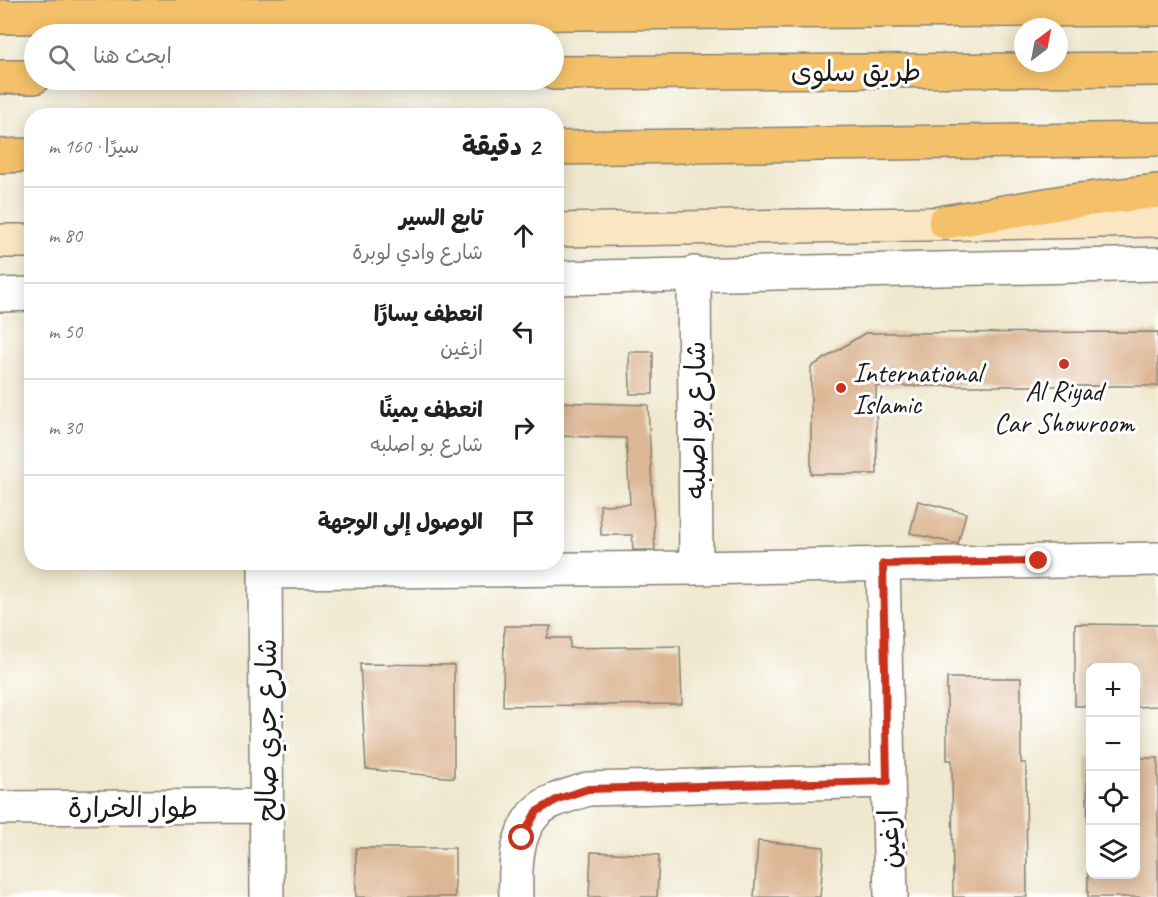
<!DOCTYPE html>
<html lang="ar">
<head>
<meta charset="utf-8">
<style>
  body { margin:0; font-family:Caveat,"Playpen Sans Arabic",sans-serif; background:#f6f6f6; color:#202124; direction:rtl }
  .controls { position:absolute; right:18px; bottom:18px; display:grid; overflow:hidden; border-radius:12px; box-shadow:0 3px 15px #0003 }
  .controls button { width:54px; height:54px; display:grid; place-items:center; padding:0; border:0; border-bottom:2px solid #e0e0e0; background:#fff; color:#202124; font:30px sans-serif }
  .compass { position:absolute; left:1014px; top:18px; width:54px; height:54px; border-radius:50%; background:#fff; box-shadow:0 3px 15px #0003; rotate:32deg }
  .stop { position:absolute; width:18px; height:18px; margin:-14px; border:4px solid #c8321e; border-radius:50%; background:#fff }
  .stop.end { background:#c8321e; border-color:#fff; box-shadow:0 2px 6px #0008 }
  .list { margin:0; padding:0; list-style:none }
  h2 { display:flex; justify-content:space-between; align-items:center; height:78px; margin:0; padding:0 24px; font-size:26px }
  h2 small { font-size:20px; font-weight:400; color:#757577 }
  .list li { display:grid; grid-template-columns:39px 1fr auto; gap:18px; align-items:center; box-sizing:border-box; height:96px; padding:0 24px; border-top:2px solid #e0e0e0 }
  .list b { display:block; font-size:22px; white-space:nowrap }
  .list p { margin:0; font-size:20px; white-space:nowrap; color:#757577 }
  .list em { font-size:20px; font-style:normal; color:#757577 }
  .icon { flex:none; width:33px; height:33px; fill:none; stroke:currentColor; stroke-width:2; stroke-linecap:round; stroke-linejoin:round }
  .map { position:relative; flex:none; width:1158px; height:897px; overflow:hidden; direction:ltr }
  .search { position:absolute; background:#fff; box-shadow:0 3px 15px #0003; left:24px; top:24px; width:540px; height:66px; display:flex; align-items:center; gap:15px; box-sizing:border-box; padding:0 21px; border-radius:33px; color:#757577; font-size:22px }
  .panel { position:absolute; background:#fff; box-shadow:0 3px 15px #0003; left:24px; top:108px; width:540px; height:462px; border-radius:24px; direction:rtl }
  .map>svg:first-child { display:block }
  .building { fill:#ddb795 }
  .lines { fill:none; stroke-linecap:round; stroke-linejoin:round }
  .street-casing { stroke:#868275; stroke-width:36 }
  .secondary-casing { stroke:#868275; stroke-width:36 }
  .highway-casing { stroke:#868275; stroke-width:36 }
  .street { stroke:#fff; stroke-width:33 }
  .secondary { stroke:#fbe6c3; stroke-width:33 }
  .highway { stroke:#f4c16a; stroke-width:33 }
  .route { stroke:#c8321e; stroke-width:8 }
  .poi-dot { fill:#c8321e; stroke:#fff; stroke-width:2 }
  .labels { text-anchor:middle; dominant-baseline:central; stroke-width:6; stroke-linejoin:round; paint-order:stroke }
  .street-label { font-size:28px; fill:#1c1c1c; stroke:#fff }
  .poi-label { font-size:28px; fill:#1c1c1c; stroke:#fff; text-anchor:start }
</style>
</head>
<body>
<div class="map">
<svg width="1158" height="897" viewBox="0 0 1158 897">
  <rect width="100%" height="100%" fill="#fff"/>
  <filter id="ink" filterUnits="userSpaceOnUse"><feTurbulence type="fractalNoise" baseFrequency=".0167" numOctaves="2"/><feDisplacementMap in="SourceGraphic" scale="12" xChannelSelector="R" yChannelSelector="G"/><feConvolveMatrix kernelMatrix="1 2 1 2 8 2 1 2 1" color-interpolation-filters="sRGB"/></filter>
  <filter id="wash" filterUnits="userSpaceOnUse"><feTurbulence type="fractalNoise" baseFrequency=".008" numOctaves="4" result="noise"/><feDisplacementMap in="SourceGraphic" scale="24" xChannelSelector="R" yChannelSelector="G"/><feGaussianBlur stdDeviation="1.35" result="paint"/><feColorMatrix in="noise" values="0 0 0 0 0 0 0 0 0 0 0 0 0 0 0 0 0 1.4 0 .05"/><feComposite in="paint" operator="in"/></filter>
  <g filter="url(#wash)">
    <rect width="100%" height="100%" fill="#efe8ce"/>
    <g id="blocks">
      <path class="building" d="M1158,332V386H876L877,474H811V367L865,333Z
        M629,352H653V394H630Z
        M556,402L648,405L655,550H633L632,535H601L600,505L630,504L626,438L556,436Z
        M918,501L966,513L958,544L910,533Z
        M1075,624L1158,625V706L1136,707V668H1090V706H1075Z
        M504,626H551L547,638H570V648L680,646L682,704L503,706Z
        M360,664L454,665V778L366,769Z
        M947,678H1021V763H1026L1027,897H953L952,760H947Z
        M1087,758H1090V874H1136V758H1158V897H1088Z
        M758,841L824,847L820,897H754Z
        M356,848H455V897H356Z
        M591,852L659,855L657,897H589Z"/>
    </g>
  </g>
  <g filter="url(#ink)">
    <use href="#blocks" fill-opacity="0" stroke="#868275" stroke-width="1.5"/>
    <g class="lines">
      <g class="street-casing">
        <path id="street" d="M694,273L696,568
          M556,278L1158,264
          M0,295L32,294
          M265,562L267,897
          M883,564L891,897
          M265,572L696,568L1158,559
          M0,808L266,806
          M516,897C515,870 515,833 536,812C549,799 572,795 588,789L887,781"/>
      </g>
      <g class="secondary-casing">
        <path id="secondary" d="M556,230L1158,220
          M0,241H32"/>
      </g>
      <g class="highway-casing">
        <path id="highway" d="M0,17L1158,9
          M554,73L1158,69
          M0,77H34
          M556,148L1158,139
          M0,156L32,155
          M945,222L1064,202L1158,191"/>
      </g>
      <use href="#street" class="street"/>
      <use href="#secondary" class="secondary"/>
      <use href="#highway" class="highway"/>
    </g>
  </g>
  <g class="lines" filter="url(#ink)">
    <path class="route" d="M522,838L536,812L558,799L588,789L887,781L883,564L1039,561"/>
  </g>
  <g class="poi-dot">
    <circle cx="1064" cy="364" r="6"/>
    <circle cx="841" cy="388" r="6"/>
  </g>
  <g class="labels">
    <g class="street-label">
      <text x="856" y="71">طريق سلوى</text>
      <text transform="translate(695 420) rotate(-90)">شارع بو اصلبه</text>
      <text transform="translate(266 730) rotate(-90)">شارع جري صالح</text>
      <text x="133" y="807">طوار الخرارة</text>
      <text transform="translate(889 839) rotate(-92)">ازغين</text>
    </g>
    <g class="poi-label">
      <text x="853" y="372">International<tspan x="853" dy="32">Islamic</tspan></text>
      <text x="1064" y="390" text-anchor="middle">Al Riyad<tspan x="1064" dy="32">Car Showroom</tspan></text>
    </g>
  </g>
</svg>
<div class="controls">
<button>+</button>
<button>−</button>
<button><svg class="icon" aria-label="locate" viewBox="0 0 24 24"><circle cx="12" cy="12" r="6"/><path d="M12 2v4M12 18v4M2 12h4M18 12h4"/></svg></button>
<button><svg class="icon" aria-label="layers" viewBox="0 0 24 24"><path d="M12 4l9 5-9 5-9-5zM3 14l9 5 9-5"/></svg></button>
</div>
<svg class="compass" viewBox="-18 -18 36 36"><path d="M0-13l5 13h-10z" fill="#e53935"/><path d="M0 13l5-13h-10z" fill="#757577"/></svg>
<div class="stop" style="left:522px;top:838px"></div>
<div class="stop end" style="left:1039px;top:561px"></div>
<div class="search"><svg class="icon" aria-label="search" viewBox="0 0 24 24"><circle cx="10" cy="10" r="6"/><path d="M15 15l6 6"/></svg>ابحث هنا</div>
<section class="panel">
<h2>2 دقيقة<small>سيرًا · 160 m</small></h2>
<ul class="list">
<li><svg class="icon" aria-label="ahead" viewBox="0 0 24 24"><path d="M12 20V5M6 11l6-6 6 6"/></svg><div><b>تابع السير</b><p>شارع وادي لوبرة</p></div><em>80 m</em></li>
<li><svg class="icon" aria-label="left" viewBox="0 0 24 24"><path d="M17 20v-9H6M10 6l-5 5 5 5"/></svg><div><b>انعطف يسارًا</b><p>ازغين</p></div><em>50 m</em></li>
<li><svg class="icon" aria-label="right" viewBox="0 0 24 24"><path d="M7 20v-9h11M14 6l5 5-5 5"/></svg><div><b>انعطف يمينًا</b><p>شارع بو اصلبه</p></div><em>30 m</em></li>
<li><svg class="icon" aria-label="arrive" viewBox="0 0 24 24"><path d="M6 21V4h12l-3 4 3 4H6"/></svg><div><b>الوصول إلى الوجهة</b></div></li>
</ul>
</section>
</div>
</body>
</html>
